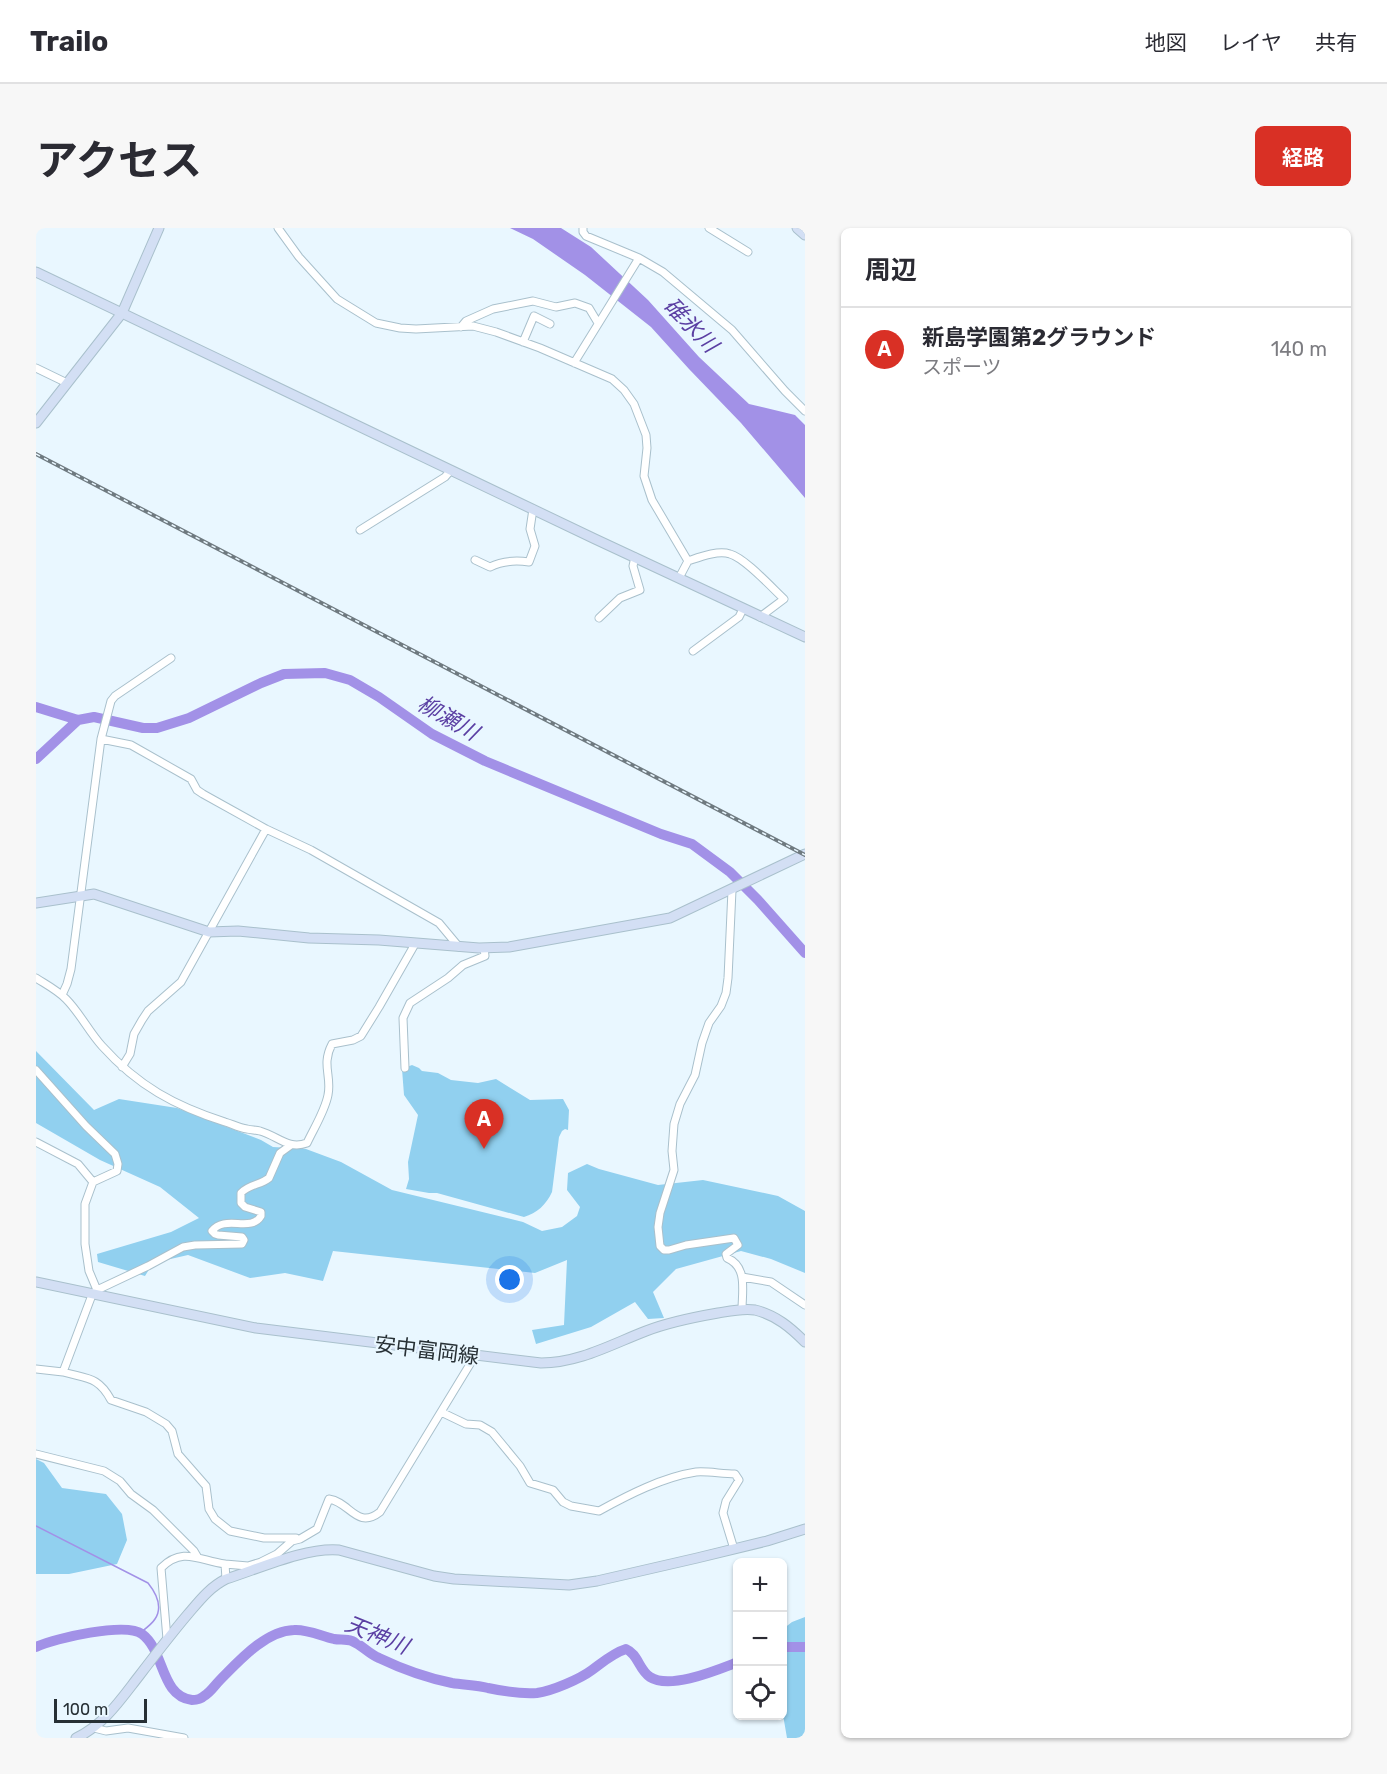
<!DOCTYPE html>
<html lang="ja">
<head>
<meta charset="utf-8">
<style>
  body { margin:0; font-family:Rubik,"Noto Sans JP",sans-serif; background:#f7f7f7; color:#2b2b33 }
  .controls { position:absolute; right:18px; bottom:18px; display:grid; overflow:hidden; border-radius:9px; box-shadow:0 2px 4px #0004 }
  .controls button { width:54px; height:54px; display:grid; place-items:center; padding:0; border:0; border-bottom:2px solid #e1e1e2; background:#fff; color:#2b2b33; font:30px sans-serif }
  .scale { position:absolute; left:18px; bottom:15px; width:93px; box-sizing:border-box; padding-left:6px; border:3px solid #273035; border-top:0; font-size:16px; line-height:21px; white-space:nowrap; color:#273035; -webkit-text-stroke:4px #e9f7ff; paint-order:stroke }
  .you { position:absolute; left:474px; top:1052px; width:21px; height:21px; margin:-15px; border:4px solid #fff; border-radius:50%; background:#1a73e8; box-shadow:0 0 0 9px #1a73e833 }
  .badge { display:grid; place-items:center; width:39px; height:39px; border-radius:50%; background:#d93025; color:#fff; font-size:20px; font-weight:700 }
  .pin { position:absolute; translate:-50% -50px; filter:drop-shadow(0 2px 3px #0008) }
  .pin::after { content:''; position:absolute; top:32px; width:21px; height:18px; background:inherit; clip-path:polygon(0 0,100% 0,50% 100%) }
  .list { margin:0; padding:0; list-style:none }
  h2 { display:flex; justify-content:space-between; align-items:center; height:78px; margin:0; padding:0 24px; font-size:26px }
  h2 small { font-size:20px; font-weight:400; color:#7c7c81 }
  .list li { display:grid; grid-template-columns:39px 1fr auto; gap:18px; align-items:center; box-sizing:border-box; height:84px; padding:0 24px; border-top:2px solid #e1e1e2 }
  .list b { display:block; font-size:22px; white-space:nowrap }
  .list p { margin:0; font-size:20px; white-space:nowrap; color:#7c7c81 }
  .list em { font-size:20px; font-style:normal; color:#7c7c81 }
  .icon { flex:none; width:33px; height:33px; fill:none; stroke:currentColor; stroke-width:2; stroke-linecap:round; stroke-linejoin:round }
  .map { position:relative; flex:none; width:769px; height:1510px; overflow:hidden; border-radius:9px }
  header { display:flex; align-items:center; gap:36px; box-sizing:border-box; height:84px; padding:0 30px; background:#fff; border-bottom:2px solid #e1e1e2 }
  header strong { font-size:28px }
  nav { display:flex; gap:33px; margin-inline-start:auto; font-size:21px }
  .intro { display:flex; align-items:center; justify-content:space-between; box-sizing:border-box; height:144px; padding:0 36px }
  h1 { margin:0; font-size:42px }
  .button { padding:15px 27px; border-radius:9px; background:#d93025; color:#fff; font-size:21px; font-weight:700 }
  main { display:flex; gap:36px; padding:0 36px }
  aside { flex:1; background:#fff; border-radius:9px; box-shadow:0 2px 4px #0004 }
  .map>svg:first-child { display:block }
  .green { fill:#91d0ef }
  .water { fill:#a291e7 }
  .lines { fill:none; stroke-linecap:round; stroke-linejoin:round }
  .stream { stroke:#a291e7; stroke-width:1.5 }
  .river { stroke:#a291e7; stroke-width:10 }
  .street-casing { stroke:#a9c0cc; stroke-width:9 }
  .secondary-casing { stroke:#a9c0cc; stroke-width:11 }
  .street { stroke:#fff; stroke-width:7 }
  .secondary { stroke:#d3dff4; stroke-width:9 }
  .rail-casing { stroke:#6f7a80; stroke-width:4 }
  .rail { stroke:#e9f7ff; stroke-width:1.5; stroke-dasharray:4.5; stroke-linecap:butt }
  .labels { text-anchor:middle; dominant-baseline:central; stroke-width:4.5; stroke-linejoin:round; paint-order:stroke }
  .street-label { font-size:21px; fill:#273035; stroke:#e9f7ff }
  .water-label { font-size:22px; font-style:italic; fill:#5b3fa3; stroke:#e9f7ff }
</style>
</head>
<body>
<header>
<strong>Trailo</strong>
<nav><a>地図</a><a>レイヤ</a><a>共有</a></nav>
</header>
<div class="intro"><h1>アクセス</h1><a class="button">経路</a></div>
<main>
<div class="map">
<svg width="769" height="1510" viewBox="0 0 769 1510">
  <rect width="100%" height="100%" fill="#e9f7ff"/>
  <path class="green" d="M0,823L58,882L83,871L141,880L225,912L237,919L270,921L305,934L356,962L487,994L506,1003L526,999L541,988L544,979L531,962L532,945L551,936L563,941L622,957L667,952L742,968L769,983V1045L735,1031L705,1023L640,1041L617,1064L628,1090L612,1091L599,1074L555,1099L500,1116L496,1102L528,1097L531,1032L499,1045L297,1023L287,1053L249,1045L214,1050L152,1027L117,1035L109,1048L62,1034L61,1026L135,1004L163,990L124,959L64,932L0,895Z
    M376,837L383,840L386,843L402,845L415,852L442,855L460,851L494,872L527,871L533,882L532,902L529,901L526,903L523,909L516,964C510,977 501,985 488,989L401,965H393L370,961L373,951L372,934L382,887L368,867L366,841Z
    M0,1231L8,1235L26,1260L70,1266L86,1286L91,1312L81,1336L33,1346H0Z
    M769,1389V1510H751L746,1481L747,1401L756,1394Z"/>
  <path class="water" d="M474,0H525L555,19L612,72L663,129L713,176L759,187L769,197V270L705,195L653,141L615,99L549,47L497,11Z"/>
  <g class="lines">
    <path class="stream" d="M0,1298L112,1355C120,1365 127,1379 119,1391C116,1396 109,1401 104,1405"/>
    <path class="river" d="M0,479L42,492L58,489L107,500H121L153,490L225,455L248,446L289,445L314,452L343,469L396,506L449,533L625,606L656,616L694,644L722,672L769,725
      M0,531L42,492
      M0,1419C19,1410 90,1394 106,1406C129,1423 124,1468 156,1472C160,1472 165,1471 168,1468C174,1465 179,1457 184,1452C203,1433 229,1403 258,1402C271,1401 285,1408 298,1411C304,1412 310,1411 316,1413C326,1417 333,1426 343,1430C366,1441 391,1450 416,1455C428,1457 440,1457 452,1460C466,1463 486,1466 501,1465C516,1463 544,1451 556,1442C567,1434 577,1425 590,1421C602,1426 603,1442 614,1449C634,1462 681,1442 702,1434
      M746,1419H769"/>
    <g class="street-casing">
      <path id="street" d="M242,0L263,29L301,71L340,95L364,100L380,101L437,98L460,104L504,120L576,151L588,162L598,176L610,207L611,220L608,248L616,272L652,333
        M547,0V4L550,8L603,30L627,44L696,102L749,163L769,183
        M673,0L712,24
        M425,99L430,93L457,81L497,73L520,79L539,75L553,80L562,95
        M487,114L498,88L514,96
        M538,135L603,30
        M0,140L31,155
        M324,302L409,249L415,242
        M439,332L454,339C466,333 479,332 493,334L499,318L494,301L497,281
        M643,350L652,333C664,329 682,322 694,326C709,330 736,360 748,371L724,389
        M563,390L584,370L604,362L597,338L599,329
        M657,423L703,389L707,381
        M65,511L95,517L155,551L161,562L167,566L230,601L275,622L396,691L403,695L423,719
        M696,662L692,750L690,765L685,778L673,795L666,815L659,847L644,876L638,896L636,923L638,942L624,985L622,999L624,1018L628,1022H633L650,1017L698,1010L702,1017L690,1026L691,1030C712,1039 706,1063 706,1082
        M0,750C11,757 21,762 30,771C44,785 53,804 66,818C102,858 139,878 189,894C196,896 203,900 211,901C215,902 220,902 224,903C242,908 252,922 271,915C278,900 289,883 292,867C296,848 285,837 296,816L317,812L325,808L343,779L379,716
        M26,767L31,756L35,741L65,511L75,473L79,468L135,430
        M86,839L94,826L98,806L106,792L112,783L145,754L230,601
        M369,840L367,790L374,775L412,750L427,737L449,728L448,720
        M0,842L50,898L79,926L82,936L81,943L57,954L49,976V1016L53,1043L61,1062
        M0,914L42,936L57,954
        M706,1049L735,1054L769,1077
        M0,1141L27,1144L56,1067L61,1062L112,1038L147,1019L159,1017L206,1016L208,1012L206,1009L182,1007L179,1006L176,1003C189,986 215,1005 225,988V984L209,979L205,975V965C213,956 225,957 233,950L244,925L255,917
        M27,1144C51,1151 62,1148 75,1172L110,1184L130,1196L136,1203L142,1226L170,1258L173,1281L179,1291L194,1303L228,1310H260
        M405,1184L430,1196L444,1197L456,1204L484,1238L494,1255L517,1262L527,1274L535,1278L563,1283C592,1267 627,1249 660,1244C672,1243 686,1246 699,1246L703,1252L690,1273L687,1285L698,1321
        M0,1226L68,1243L84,1253L95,1266L117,1282L158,1323L161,1328
        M189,1336L212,1338L225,1334L241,1326L256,1313L264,1311L281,1301L293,1271C314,1274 321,1302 344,1284L439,1128
        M131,1411L125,1340C147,1318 164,1333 189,1336L190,1351
        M58,1500L70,1503L92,1500L148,1510"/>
    </g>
    <g class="secondary-casing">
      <path id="secondary" d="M761,0L769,7
        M0,44L559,311L769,409
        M0,195L86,85L123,0
        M0,675L58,666L173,704L202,703L273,710L343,712L443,720L473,719L634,690L769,626
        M0,1054L220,1100L505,1135C543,1135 576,1116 610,1103C633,1094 659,1089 682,1085C694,1083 707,1080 719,1082C740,1087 755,1100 769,1114
        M40,1510C68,1497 85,1471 103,1448C119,1427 135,1406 152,1386C164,1372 174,1359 190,1351C222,1341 270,1319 303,1322L398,1348L418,1351L533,1357L561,1353L661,1330L731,1313L769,1301"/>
    </g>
    <use href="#street" class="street"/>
    <use href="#secondary" class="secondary"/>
    <g class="rail-casing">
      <path id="rail" d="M0,226L769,627"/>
    </g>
    <use href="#rail" class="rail"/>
  </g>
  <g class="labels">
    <g class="street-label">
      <text transform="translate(391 1122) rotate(7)">安中富岡線</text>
    </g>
    <g class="water-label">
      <text transform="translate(655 97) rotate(46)">碓氷川</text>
      <text transform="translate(412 490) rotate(30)">柳瀬川</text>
      <text transform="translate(341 1407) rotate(22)">天神川</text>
    </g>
  </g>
</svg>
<div class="controls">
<button>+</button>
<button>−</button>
<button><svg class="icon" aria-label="locate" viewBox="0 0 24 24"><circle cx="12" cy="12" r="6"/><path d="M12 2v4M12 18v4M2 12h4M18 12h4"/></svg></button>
</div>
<div class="scale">100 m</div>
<div class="you"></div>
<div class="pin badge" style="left:448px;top:921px">A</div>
</div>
<aside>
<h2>周辺<small></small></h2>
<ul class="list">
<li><span class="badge">A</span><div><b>新島学園第2グラウンド</b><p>スポーツ</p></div><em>140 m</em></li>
</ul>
</aside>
</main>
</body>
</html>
